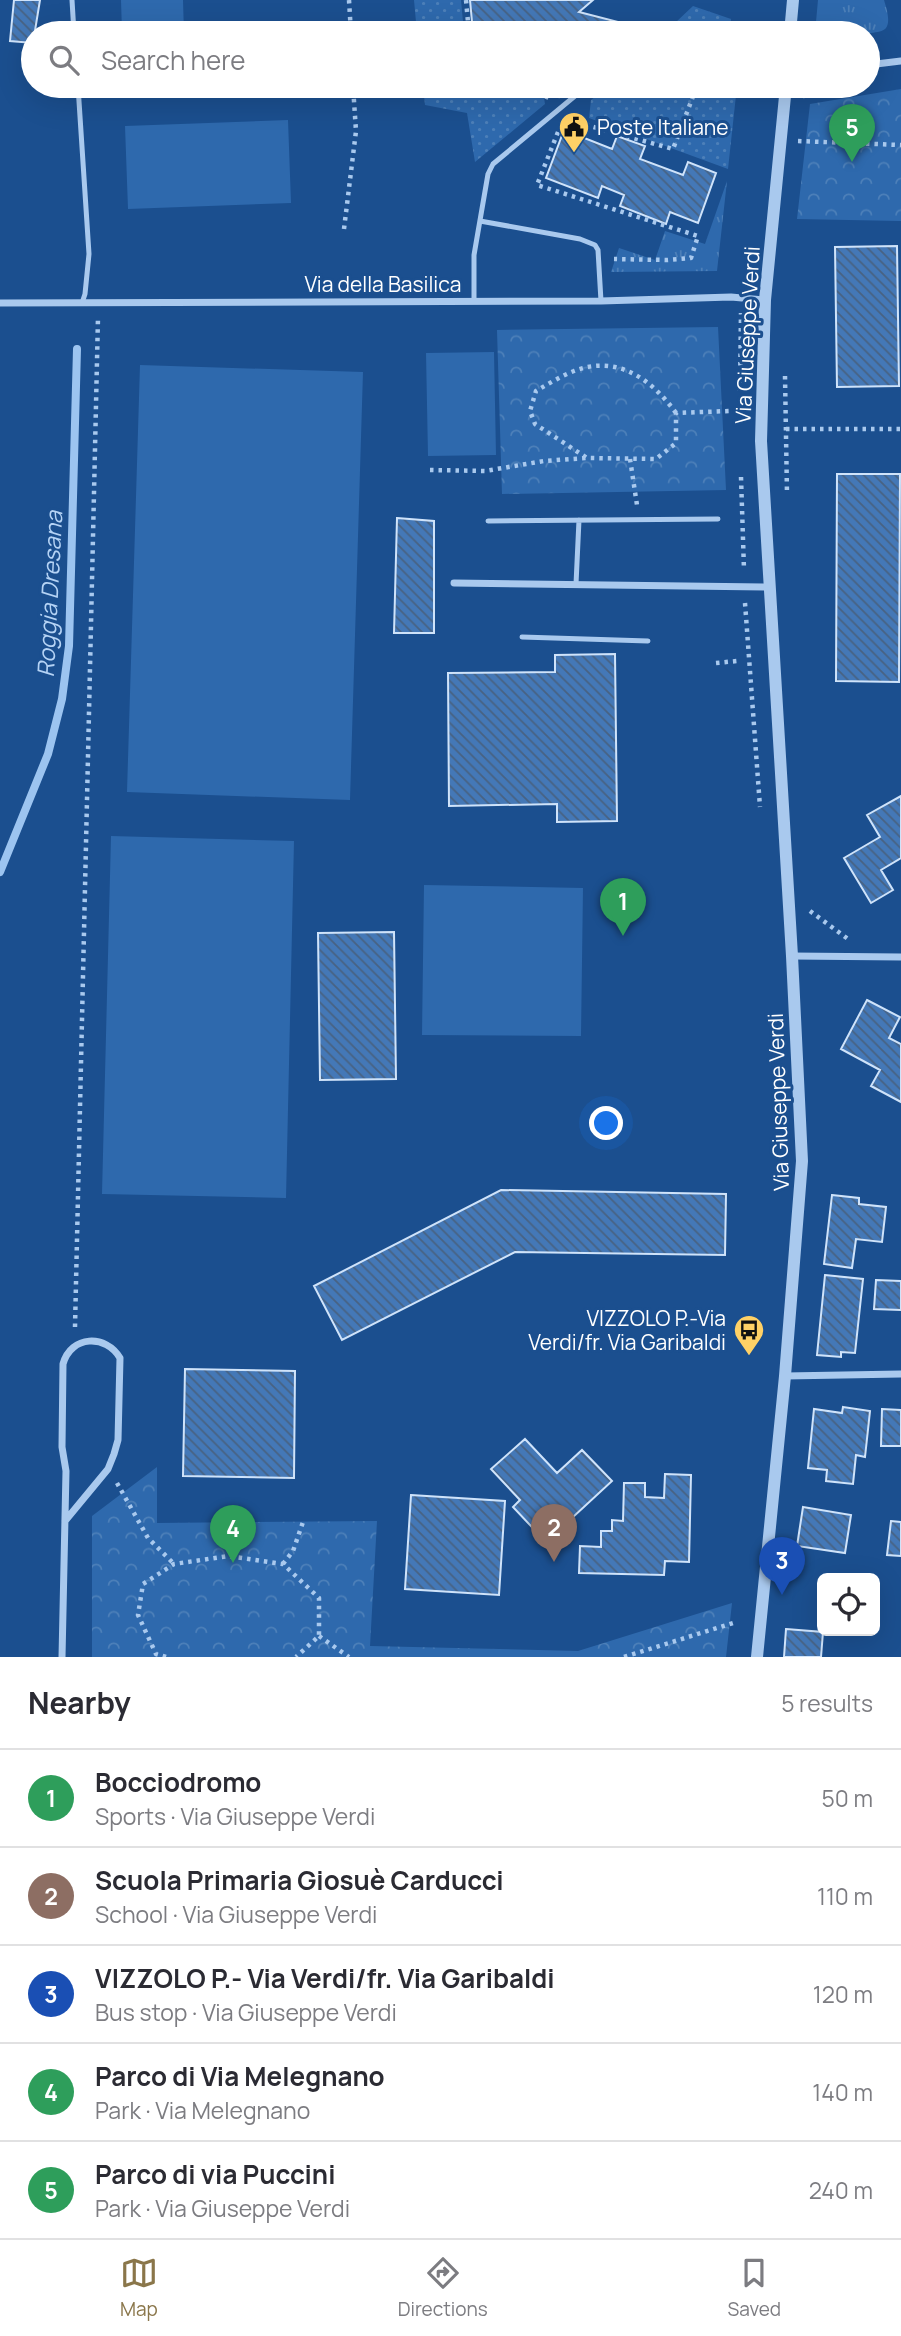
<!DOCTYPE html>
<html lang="en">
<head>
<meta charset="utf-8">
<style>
  body { margin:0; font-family:Manrope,sans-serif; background:#f7f7f7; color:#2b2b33 }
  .controls { position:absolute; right:21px; bottom:21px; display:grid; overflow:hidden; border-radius:10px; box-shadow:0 7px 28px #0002 }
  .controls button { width:63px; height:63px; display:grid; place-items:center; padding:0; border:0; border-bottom:2px solid #e1e1e2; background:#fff; color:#2b2b33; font:35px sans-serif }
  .you { position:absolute; left:607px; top:1124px; width:24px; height:24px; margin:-18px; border:5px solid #fff; border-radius:50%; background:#1a73e8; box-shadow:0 0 0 10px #1a73e833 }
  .badge { display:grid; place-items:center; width:46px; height:46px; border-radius:50%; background:#8a764a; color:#fff; font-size:23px; font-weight:700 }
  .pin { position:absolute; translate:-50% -58px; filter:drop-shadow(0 2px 4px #0008) }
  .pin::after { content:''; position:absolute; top:37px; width:24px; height:21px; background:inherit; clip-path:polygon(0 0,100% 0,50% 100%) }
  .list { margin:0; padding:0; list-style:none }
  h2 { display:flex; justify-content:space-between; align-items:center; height:91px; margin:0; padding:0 28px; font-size:30px }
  h2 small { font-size:23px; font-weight:400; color:#7c7c81 }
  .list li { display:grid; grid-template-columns:46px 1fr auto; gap:21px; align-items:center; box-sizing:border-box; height:98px; padding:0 28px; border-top:2px solid #e1e1e2 }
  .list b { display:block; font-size:26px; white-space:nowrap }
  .list p { margin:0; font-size:23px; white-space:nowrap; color:#7c7c81 }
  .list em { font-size:23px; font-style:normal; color:#7c7c81 }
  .icon { flex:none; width:38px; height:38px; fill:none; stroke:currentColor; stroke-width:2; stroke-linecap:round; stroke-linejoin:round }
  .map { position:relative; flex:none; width:901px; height:1657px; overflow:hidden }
  .search { position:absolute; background:#fff; box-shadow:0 7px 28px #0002; left:21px; right:21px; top:21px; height:77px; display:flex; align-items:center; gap:18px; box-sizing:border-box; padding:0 24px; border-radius:38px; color:#7c7c81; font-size:26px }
  .sheet { height:581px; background:#fff }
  nav { display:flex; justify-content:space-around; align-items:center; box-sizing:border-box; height:98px; border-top:2px solid #e1e1e2; background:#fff; font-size:19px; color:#7c7c81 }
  nav a { display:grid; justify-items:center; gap:4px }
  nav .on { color:#8a764a }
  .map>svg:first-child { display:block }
  .grass { fill:url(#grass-tufts) }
  .forest { fill:url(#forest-crowns) }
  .garden { fill:url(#garden-dots) }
  .pitch { fill:#2e69ad }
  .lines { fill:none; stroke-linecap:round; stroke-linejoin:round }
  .stream { stroke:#9cc4f0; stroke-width:8 }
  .building { fill:url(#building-back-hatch); stroke:#cfe3fa; stroke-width:2 }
  .path { stroke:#a9c9ee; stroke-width:4.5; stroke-dasharray:3.5 5; stroke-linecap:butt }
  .service { stroke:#a9c9ee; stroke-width:5 }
  .minor { stroke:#a9c9ee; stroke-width:7 }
  .tertiary { stroke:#a9c9ee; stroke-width:12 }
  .labels { text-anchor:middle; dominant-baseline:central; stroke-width:6; stroke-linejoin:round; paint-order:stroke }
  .poi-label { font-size:21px; fill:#fff; stroke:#1b4f8f; text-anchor:start }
  .street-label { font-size:21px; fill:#fff; stroke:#1b4f8f }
  .water-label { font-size:23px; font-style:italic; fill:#b5d3f5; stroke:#1b4f8f }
</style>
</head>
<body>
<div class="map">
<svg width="901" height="1657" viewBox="0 0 901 1657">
  <defs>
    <pattern id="grass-tufts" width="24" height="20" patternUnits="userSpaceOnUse" patternTransform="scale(1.75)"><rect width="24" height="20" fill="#2e69ad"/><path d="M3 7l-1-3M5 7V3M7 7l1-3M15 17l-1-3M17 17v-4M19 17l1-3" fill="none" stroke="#4d80b9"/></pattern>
    <pattern id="forest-crowns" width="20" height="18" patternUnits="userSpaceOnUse" patternTransform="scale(1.75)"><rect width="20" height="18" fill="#2e69ad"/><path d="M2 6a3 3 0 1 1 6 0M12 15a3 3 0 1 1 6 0" fill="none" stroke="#4d80b9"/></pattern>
    <pattern id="garden-dots" width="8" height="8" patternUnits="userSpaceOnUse" patternTransform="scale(1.75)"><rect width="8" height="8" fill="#2e69ad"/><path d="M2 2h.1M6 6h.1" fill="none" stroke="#4d80b9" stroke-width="1.8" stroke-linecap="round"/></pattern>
    <pattern id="building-back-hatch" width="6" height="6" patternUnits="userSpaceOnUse" patternTransform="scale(1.75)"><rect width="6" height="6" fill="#4478b7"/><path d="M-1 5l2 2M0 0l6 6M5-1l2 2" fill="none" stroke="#486282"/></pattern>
  </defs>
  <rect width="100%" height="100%" fill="#1b4f8f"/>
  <path class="grass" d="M818,0H884C886,7 891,21 886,28C880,37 829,33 815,33Z
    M727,181L717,271L611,272L619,248L655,260L665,231L705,244Z"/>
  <path class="forest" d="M901,89V221L797,219L810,104Z
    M718,327L726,490L502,494L497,330Z
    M157,1467V1523L377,1521L370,1646L578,1651L732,1603L726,1657H92V1516Z"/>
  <path class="garden" d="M414,0H461L464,33H417Z
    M693,6L731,19L730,33H703L675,23Z
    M423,86H512L544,98L545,104L475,162L467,113L425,105Z
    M609,86H737L728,169L589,118L591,100Z"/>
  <path class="pitch" d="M121,0H183L184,33H122Z
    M123,86H185V97L123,98Z
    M288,120L291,203L128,209L125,126Z
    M494,352L496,455L428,456L426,353Z
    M140,365L363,372L350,800L127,792Z
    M111,836L294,841L286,1198L102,1194Z
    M424,885L583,888L581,1036L422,1035Z"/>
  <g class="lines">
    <path class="stream" d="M0,872L48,754L62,699L69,646L77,349"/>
  </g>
  <path class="building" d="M14,0H40L33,43L10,41Z
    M470,0H593L579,12L626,24L628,33H473Z
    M530,86H574L559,97Z
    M564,130L612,149L617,136L645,146L640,159L683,175L688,162L716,173L698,223L670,212L666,224L620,206L624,195L602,186L598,198L546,178Z
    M897,246L899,386L837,387L835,247Z
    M837,474H900L899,682L836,681Z
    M397,518L434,521V633H394Z
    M615,654L617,821L557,822V804L449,806L448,673L555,672V655Z
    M901,796V858L881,870L893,890L871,903L844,858L880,837L867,815Z
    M394,932L396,1079L320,1080L318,933Z
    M867,1000L900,1017L889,1038L901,1044V1102L871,1086L880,1070L841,1049Z
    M501,1190L726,1194L725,1255L515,1252L342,1340L314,1286Z
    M832,1195L859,1198V1204L886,1207L882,1242L856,1239L852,1268L824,1264Z
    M825,1275L863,1279L855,1353L841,1352V1357L817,1355Z
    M876,1280L901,1281V1310L874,1309Z
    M185,1369L295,1371L294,1478L183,1476Z
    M843,1407L870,1411L865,1457L856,1455L853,1484L826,1481L827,1470L808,1468L814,1409L842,1413Z
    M882,1409L901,1410V1446H881Z
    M525,1439L557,1473L582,1450L612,1481L546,1542L513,1507L520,1500L491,1469Z
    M665,1474L691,1475L689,1562L665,1561L664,1575L579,1573L580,1546L601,1547V1531H612V1520L623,1521L624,1483H645V1497L664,1498Z
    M411,1495L505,1501L499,1595L405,1589Z
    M803,1507L851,1515L845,1553L797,1546Z
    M891,1521L901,1522V1556L887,1555Z
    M786,1629L823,1632L821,1657H784Z"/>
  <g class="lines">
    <path class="path" d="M349,0L351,33
      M466,0L469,33
      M522,86L549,98
      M803,96L867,86
      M569,122L572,121L673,149L697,86
      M558,132L537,185L698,236L691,258L667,260L614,259
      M798,141L901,145
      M344,229L356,131L353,86
      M785,376L787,494
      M740,391L741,313
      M676,413C652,380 618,354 574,371C561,376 548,384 536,391L530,411L535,424L587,458L656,459L676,443V413L729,411
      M786,429H901
      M630,459L637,505
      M430,470L485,471L544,461L586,458
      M741,477L744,570
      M745,603L760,807
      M716,663L737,661
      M810,911L848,939
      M75,1327L98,317
      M117,1483L148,1538L174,1564
      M283,1564L293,1551L303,1522
      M319,1636L349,1657
      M166,1657L156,1654L138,1615L143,1584L174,1564L228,1556L283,1564L319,1598V1636L296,1657
      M624,1657L733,1623"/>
    <path class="service" d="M72,0L74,33
      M78,86L89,254L85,294L82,303
      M480,221L580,239L595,245L598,250L601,301
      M474,301V255L488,174L493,164L587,86
      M488,521L718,519
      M576,584L579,520
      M522,637L648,641"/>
    <path class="minor" d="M868,65L901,61
      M0,303L601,301L731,297L765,300
      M454,583L769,587
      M792,956L901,957
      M785,1376L901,1374
      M62,1657L66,1471L62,1447L63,1364C71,1335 106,1334 120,1358L118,1440L114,1454L108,1469L65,1521"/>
    <path class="tertiary" d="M790,33L793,0
      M757,1657L785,1376L802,1161L792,956L761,441L765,300L786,86"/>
  </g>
  <defs>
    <g id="civic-pin" transform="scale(1.575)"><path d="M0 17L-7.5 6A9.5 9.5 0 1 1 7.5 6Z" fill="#ffd166" stroke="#1b4f8f"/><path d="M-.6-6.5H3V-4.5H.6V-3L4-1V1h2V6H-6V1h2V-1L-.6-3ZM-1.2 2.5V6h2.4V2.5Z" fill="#111"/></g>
    <g id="bus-pin" transform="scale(1.575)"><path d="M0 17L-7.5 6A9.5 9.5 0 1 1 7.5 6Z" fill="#ffd166" stroke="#1b4f8f"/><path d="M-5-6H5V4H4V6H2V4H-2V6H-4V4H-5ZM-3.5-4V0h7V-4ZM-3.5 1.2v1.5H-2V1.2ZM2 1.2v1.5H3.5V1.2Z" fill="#111"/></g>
  </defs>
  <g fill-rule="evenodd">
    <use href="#civic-pin" x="574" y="127"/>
    <use href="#bus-pin" x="749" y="1330"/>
  </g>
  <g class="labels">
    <g class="poi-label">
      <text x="597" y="127">Poste Italiane</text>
      <text x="726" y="1318" text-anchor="end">VIZZOLO P.-Via<tspan x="726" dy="24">Verdi/fr. Via Garibaldi</tspan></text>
    </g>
    <g class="street-label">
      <text x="383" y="284">Via della Basilica</text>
      <text transform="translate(747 335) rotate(-87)">Via Giuseppe Verdi</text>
      <text transform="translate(778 1102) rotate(-92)">Via Giuseppe Verdi</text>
    </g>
    <g class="water-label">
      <text transform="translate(49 594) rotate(-87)">Roggia Dresana</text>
    </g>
  </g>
</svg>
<div class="controls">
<button><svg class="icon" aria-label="locate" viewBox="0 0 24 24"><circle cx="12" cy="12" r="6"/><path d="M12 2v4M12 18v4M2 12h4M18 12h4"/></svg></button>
</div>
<div class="you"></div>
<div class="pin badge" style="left:623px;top:936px;background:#2e9e5b">1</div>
<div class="pin badge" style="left:554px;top:1562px;background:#8d6e63">2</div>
<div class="pin badge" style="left:782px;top:1595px;background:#1a4fb4">3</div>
<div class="pin badge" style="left:233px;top:1563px;background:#2e9e5b">4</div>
<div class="pin badge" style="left:852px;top:162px;background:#2e9e5b">5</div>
<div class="search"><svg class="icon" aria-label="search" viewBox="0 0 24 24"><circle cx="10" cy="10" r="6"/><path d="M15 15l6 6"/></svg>Search here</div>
</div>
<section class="sheet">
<h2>Nearby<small>5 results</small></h2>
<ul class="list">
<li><span class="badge" style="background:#2e9e5b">1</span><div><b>Bocciodromo</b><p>Sports · Via Giuseppe Verdi</p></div><em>50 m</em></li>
<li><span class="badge" style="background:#8d6e63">2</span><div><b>Scuola Primaria Giosuè Carducci</b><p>School · Via Giuseppe Verdi</p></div><em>110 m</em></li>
<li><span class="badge" style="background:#1a4fb4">3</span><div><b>VIZZOLO P.- Via Verdi/fr. Via Garibaldi</b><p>Bus stop · Via Giuseppe Verdi</p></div><em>120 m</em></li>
<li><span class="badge" style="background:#2e9e5b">4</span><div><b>Parco di Via Melegnano</b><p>Park · Via Melegnano</p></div><em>140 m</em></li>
<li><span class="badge" style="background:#2e9e5b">5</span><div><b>Parco di via Puccini</b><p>Park · Via Giuseppe Verdi</p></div><em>240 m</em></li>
</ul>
</section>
<nav>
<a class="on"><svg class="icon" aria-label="map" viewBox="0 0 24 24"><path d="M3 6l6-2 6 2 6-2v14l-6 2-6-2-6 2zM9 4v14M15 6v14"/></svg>Map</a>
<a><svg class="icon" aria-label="directions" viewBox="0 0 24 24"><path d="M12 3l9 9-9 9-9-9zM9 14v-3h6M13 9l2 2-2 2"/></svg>Directions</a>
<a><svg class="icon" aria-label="saved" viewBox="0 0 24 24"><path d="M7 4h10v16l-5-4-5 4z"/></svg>Saved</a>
</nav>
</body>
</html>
